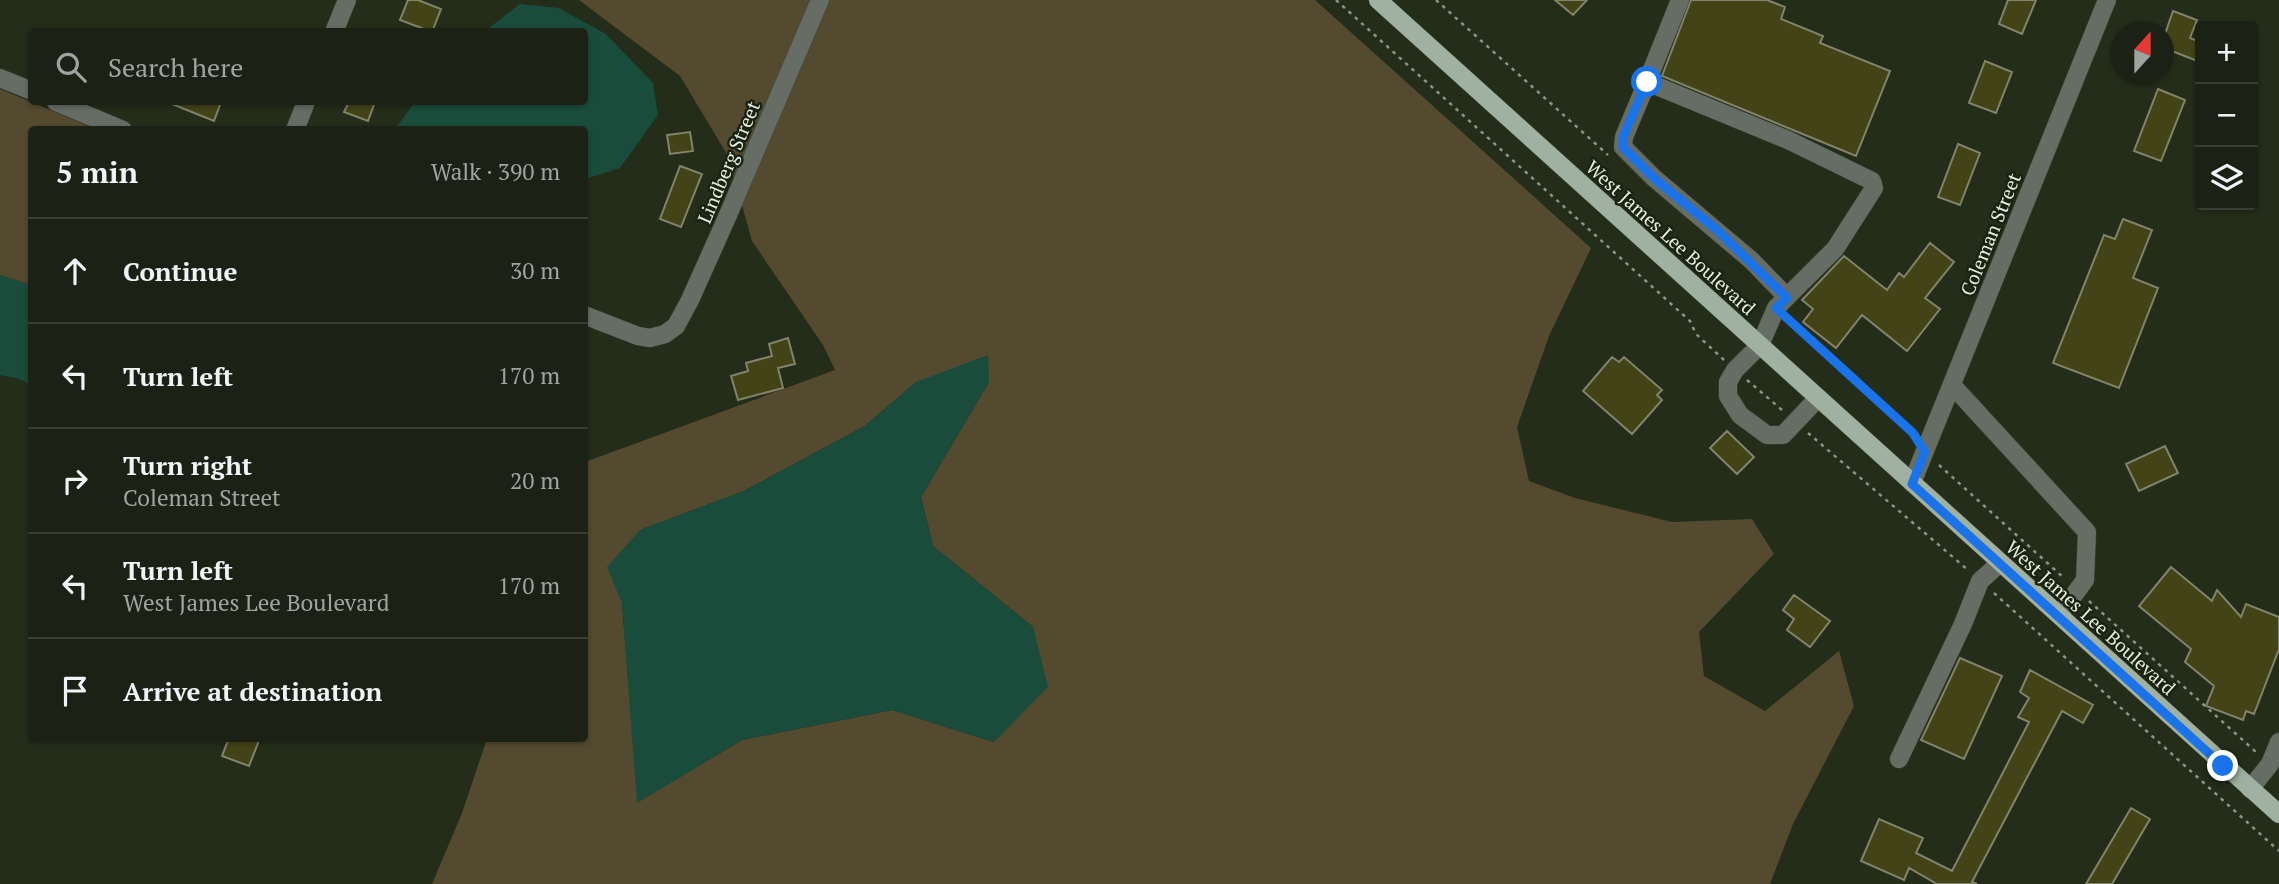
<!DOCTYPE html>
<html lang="en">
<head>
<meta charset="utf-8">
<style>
  body { margin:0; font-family:"PT Serif",serif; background:#282e22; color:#f1f3f6 }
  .controls { position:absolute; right:21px; top:21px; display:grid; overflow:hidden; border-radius:7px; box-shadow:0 2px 5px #0004 }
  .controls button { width:63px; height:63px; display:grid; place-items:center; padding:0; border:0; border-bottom:2px solid #393e34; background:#1b2114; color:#f1f3f6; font:35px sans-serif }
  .compass { position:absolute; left:2111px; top:21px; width:63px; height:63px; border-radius:50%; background:#1b2114; box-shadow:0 2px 5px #0004; rotate:21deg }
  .stop { position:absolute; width:21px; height:21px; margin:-16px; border:5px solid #1a73e8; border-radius:50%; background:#fff }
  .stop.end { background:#1a73e8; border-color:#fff; box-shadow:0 2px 7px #0008 }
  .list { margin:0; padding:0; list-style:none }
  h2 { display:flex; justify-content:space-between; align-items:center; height:91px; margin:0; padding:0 28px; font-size:30px }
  h2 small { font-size:23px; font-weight:400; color:#a0a3a0 }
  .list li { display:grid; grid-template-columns:46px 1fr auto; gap:21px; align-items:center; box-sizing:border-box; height:105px; padding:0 28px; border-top:2px solid #393e34 }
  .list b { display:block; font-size:26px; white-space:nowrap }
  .list p { margin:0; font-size:23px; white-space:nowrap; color:#a0a3a0 }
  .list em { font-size:23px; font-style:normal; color:#a0a3a0 }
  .icon { flex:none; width:38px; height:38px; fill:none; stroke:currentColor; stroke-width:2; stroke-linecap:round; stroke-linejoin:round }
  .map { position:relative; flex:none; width:2279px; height:884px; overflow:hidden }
  .search { position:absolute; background:#1b2114; box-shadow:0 2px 5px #0004; left:28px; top:28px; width:560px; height:77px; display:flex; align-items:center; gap:18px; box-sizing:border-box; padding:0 24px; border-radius:7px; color:#a0a3a0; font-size:26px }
  .panel { position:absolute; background:#1b2114; box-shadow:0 2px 5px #0004; left:28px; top:126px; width:560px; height:616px; border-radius:7px }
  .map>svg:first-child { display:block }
  .green { fill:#544a30; fill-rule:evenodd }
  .water { fill:#194c3b }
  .building { fill:#434318; stroke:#82836b; stroke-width:2 }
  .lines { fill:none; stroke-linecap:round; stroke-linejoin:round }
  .minor-casing { stroke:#3f4736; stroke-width:19 }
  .major-casing { stroke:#3f4736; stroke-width:19 }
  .path { stroke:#8e9586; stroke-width:2.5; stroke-dasharray:3.5 5; stroke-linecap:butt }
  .minor { stroke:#656d65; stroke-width:18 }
  .major { stroke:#a0b1a1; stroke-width:18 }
  .route { stroke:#1a73e8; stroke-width:9 }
  .labels { text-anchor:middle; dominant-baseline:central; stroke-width:5; stroke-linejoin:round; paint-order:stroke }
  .street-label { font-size:19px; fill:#e5ebdf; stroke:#1a2311 }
</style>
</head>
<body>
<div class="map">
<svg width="2279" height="884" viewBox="0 0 2279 884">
  <rect width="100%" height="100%" fill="#242c1a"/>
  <path class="green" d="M579,0H811L734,179L728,156L680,76Z
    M829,0H1315L1591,248L1549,336L1517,427L1529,481L1575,498L1672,522L1752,519L1774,554L1699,632L1704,676L1765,711L1839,651L1854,706L1793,824L1770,884H432L462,813L487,739L584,738L585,462L835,370L823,345L752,241L742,205ZM916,382H989L921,497L933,546L1033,627L994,742L892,710L742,740L638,802L622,603L640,530L744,491L865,426Z
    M0,89L96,129L32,130L31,285L0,275Z"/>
  <path class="water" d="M520,4L559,8L606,34L653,83L658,115L620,168L585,179L584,130L395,129L415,102H584V32L485,31Z
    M0,275L31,285V385L20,379L0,375Z
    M988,355L989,382L921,497L933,546L1033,627L1048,687L994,742L892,710L742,740L637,803L622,603L607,567L640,530L744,491L865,426L916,382Z"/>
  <path class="building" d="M408,0H418L441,9L432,32L400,20Z
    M1555,0H1587L1573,15Z
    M1691,0H1767L1785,7L1781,19L1823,36L1820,43L1890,71L1856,156L1662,76Z
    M2008,0H2036L2022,34L1999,24Z
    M2173,11L2197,20L2190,38L2200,42V62L2164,48V37Z
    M1985,61L2012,72L1996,113L1969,103Z
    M2158,89L2185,100L2161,161L2134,151Z
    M167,102H221L214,121Z
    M349,102H375L368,121L344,112Z
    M690,132L693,151L670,154L667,135Z
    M1958,144L1980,153L1960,205L1938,197Z
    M680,166L702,174L681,227L660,219Z
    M2123,219L2152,230L2133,278L2158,288L2119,388L2053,363L2104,235L2115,239Z
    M1930,243L1954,262L1925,298L1940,309L1907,351L1862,315L1836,348L1803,322L1813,309L1802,300L1844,256L1887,290L1899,273L1904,277Z
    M788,338L795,364L778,368L783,388L738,400L731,376L748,371L746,363L772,356L769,344Z
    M1612,357L1619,362L1624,357L1662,390L1657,395L1662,400L1632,434L1583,391Z
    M1727,431L1754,457L1737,474L1710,448Z
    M2165,446L2178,473L2139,491L2126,464Z
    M2171,567L2212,601L2217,590L2241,617L2246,604L2279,617V649L2254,714L2246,711L2243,720L2206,706L2214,686L2185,662L2191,649L2139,606Z
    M1794,595L1830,621L1810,647L1787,630L1794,619L1783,610Z
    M1960,658L2002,676L1964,759L1921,740Z
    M2030,670L2093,705L2083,723L2062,711L1972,882L1977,884H1937L1909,868L1904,880L1861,861L1879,819L1923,838L1916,853L1952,871L2029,722L2018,717L2029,698L2020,692Z
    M229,738H260L249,766L222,756Z
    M2131,808L2150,819L2112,884H2086Z"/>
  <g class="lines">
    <g class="minor-casing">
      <path id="minor" d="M1680,0L1647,82L1788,140L1872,181L1874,188L1835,249L1776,308L1760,345L1735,370L1728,382V396L1740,415L1767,435H1783L1818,398
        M334,32L347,0
        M0,78L32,91
        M1647,82L1624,137L1623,147L1654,178L1751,260L1787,297
        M56,102L123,130
        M295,130L306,102
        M584,315L638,336L650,338L665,334L676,326L690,300L728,215L820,0
        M1952,385L2087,532L2085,580L2059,615
        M1912,483L2107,0
        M1899,759L1963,624L1980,581L2000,563
        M2250,789L2270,764L2279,742"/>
    </g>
    <g class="major-casing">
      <path id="major" d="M1378,0L2279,814"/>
    </g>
    <path class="path" d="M1336,0L1690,321L1696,334L1724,360
      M1436,0L1608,155
      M1789,319L1913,433
      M1747,380L1782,410
      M1808,433L1968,570
      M1939,465L2064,578
      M1994,593L2279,851
      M2089,601L2256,752"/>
    <use href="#minor" class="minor"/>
    <use href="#major" class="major"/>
  </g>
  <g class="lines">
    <path class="route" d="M1647,82L1623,137V147L1654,178L1717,230L1787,298L1776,308L1913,433L1925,452L1912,484L2223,766"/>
  </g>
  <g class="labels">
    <g class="street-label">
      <text transform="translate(728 162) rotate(-67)">Lindberg Street</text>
      <text transform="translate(1990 234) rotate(-68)">Coleman Street</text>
      <text transform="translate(1671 237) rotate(42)">West James Lee Boulevard</text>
      <text transform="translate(2091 617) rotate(42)">West James Lee Boulevard</text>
    </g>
  </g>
</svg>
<div class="controls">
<button>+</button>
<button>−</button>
<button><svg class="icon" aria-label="layers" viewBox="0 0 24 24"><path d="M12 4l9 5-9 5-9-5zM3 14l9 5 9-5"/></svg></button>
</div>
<svg class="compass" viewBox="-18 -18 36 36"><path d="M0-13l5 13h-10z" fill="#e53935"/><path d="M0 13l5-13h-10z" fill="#a0a3a0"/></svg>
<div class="stop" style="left:1647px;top:82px"></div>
<div class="stop end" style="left:2223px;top:766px"></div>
<div class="search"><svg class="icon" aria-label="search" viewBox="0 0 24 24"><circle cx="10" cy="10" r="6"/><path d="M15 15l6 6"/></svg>Search here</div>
<section class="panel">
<h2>5 min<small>Walk · 390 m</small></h2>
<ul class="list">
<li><svg class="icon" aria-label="ahead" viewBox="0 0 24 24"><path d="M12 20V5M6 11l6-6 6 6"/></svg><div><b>Continue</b></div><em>30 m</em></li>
<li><svg class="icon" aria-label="left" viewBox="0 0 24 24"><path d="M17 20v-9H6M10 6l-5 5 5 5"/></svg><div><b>Turn left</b></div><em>170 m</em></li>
<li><svg class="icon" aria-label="right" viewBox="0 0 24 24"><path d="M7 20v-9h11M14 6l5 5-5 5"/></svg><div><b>Turn right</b><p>Coleman Street</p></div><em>20 m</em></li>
<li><svg class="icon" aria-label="left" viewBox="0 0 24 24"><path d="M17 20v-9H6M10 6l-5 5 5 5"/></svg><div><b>Turn left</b><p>West James Lee Boulevard</p></div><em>170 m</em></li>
<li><svg class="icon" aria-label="arrive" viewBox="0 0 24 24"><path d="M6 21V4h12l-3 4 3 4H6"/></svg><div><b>Arrive at destination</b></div></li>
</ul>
</section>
</div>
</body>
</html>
